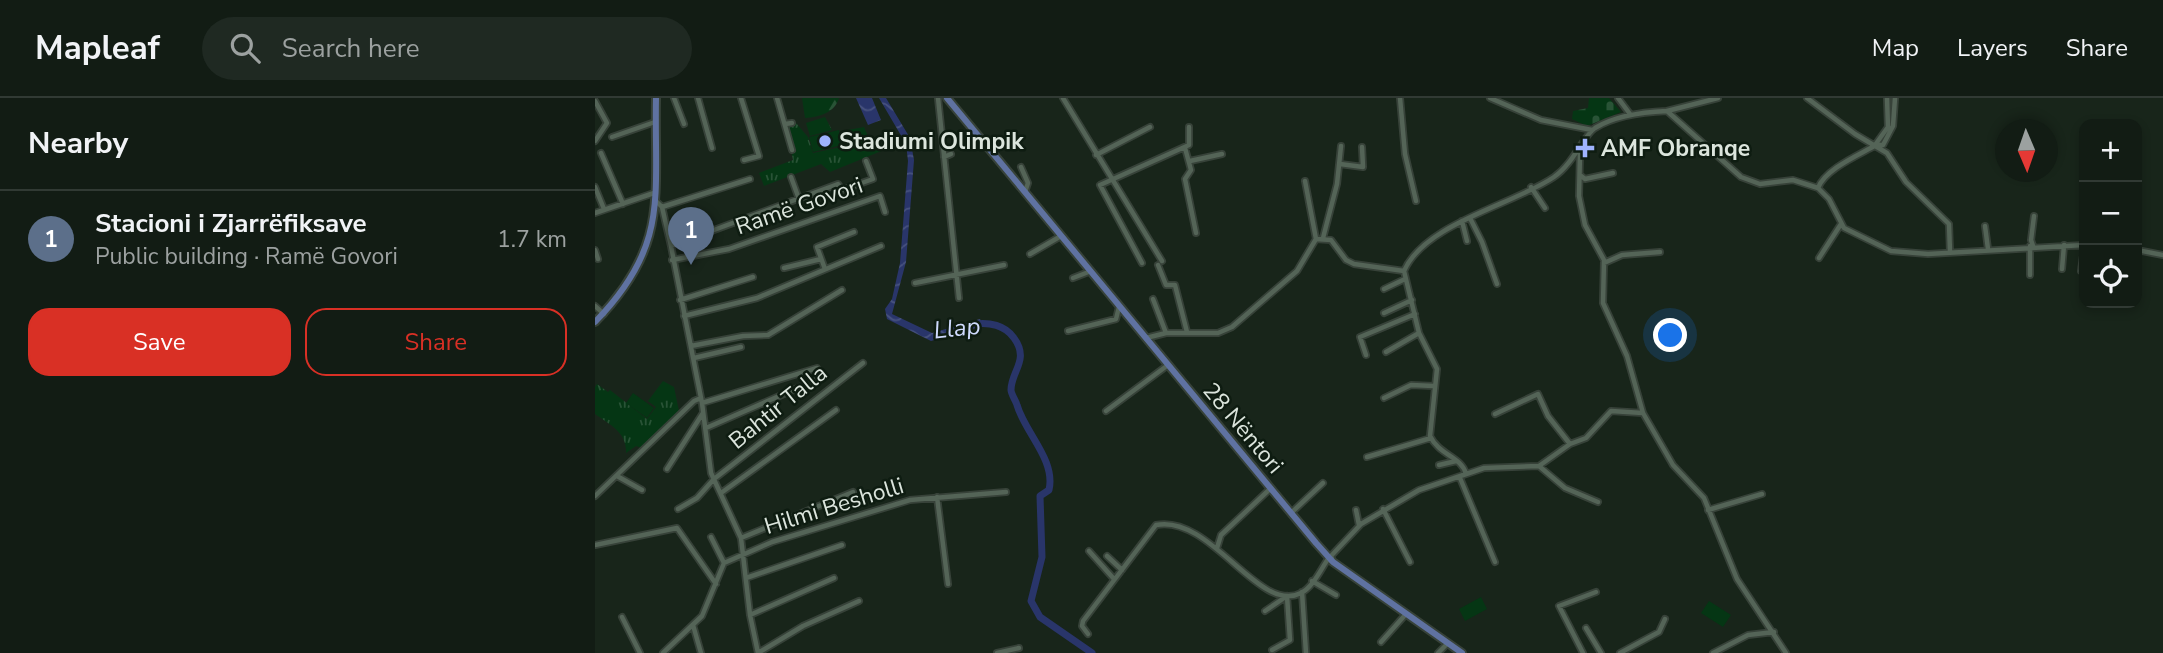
<!DOCTYPE html>
<html lang="en">
<head>
<meta charset="utf-8">
<style>
  body { margin:0; font-family:"Nunito Sans",sans-serif; background:#1f2922; color:#f1f3f6 }
  .controls { position:absolute; right:21px; top:21px; display:grid; overflow:hidden; border-radius:14px; box-shadow:0 4px 10px #0003 }
  .controls button { width:63px; height:63px; display:grid; place-items:center; padding:0; border:0; border-bottom:2px solid #313a34; background:#121c14; color:#f1f3f6; font:35px sans-serif }
  .compass { position:absolute; left:1400px; top:21px; width:63px; height:63px; border-radius:50%; background:#121c14; box-shadow:0 4px 10px #0003; rotate:178deg }
  .you { position:absolute; left:1076px; top:238px; width:24px; height:24px; margin:-18px; border:5px solid #fff; border-radius:50%; background:#1a73e8; box-shadow:0 0 0 10px #1a73e833 }
  .badge { display:grid; place-items:center; width:46px; height:46px; border-radius:50%; background:#d93025; color:#fff; font-size:23px; font-weight:700 }
  .pin { position:absolute; translate:-50% -58px; filter:drop-shadow(0 2px 4px #0008) }
  .pin::after { content:''; position:absolute; top:37px; width:24px; height:21px; background:inherit; clip-path:polygon(0 0,100% 0,50% 100%) }
  .list { margin:0; padding:0; list-style:none }
  h2 { display:flex; justify-content:space-between; align-items:center; height:91px; margin:0; padding:0 28px; font-size:30px }
  h2 small { font-size:23px; font-weight:400; color:#9ca1a0 }
  .list li { display:grid; grid-template-columns:46px 1fr auto; gap:21px; align-items:center; box-sizing:border-box; height:98px; padding:0 28px; border-top:2px solid #313a34 }
  .list b { display:block; font-size:26px; white-space:nowrap }
  .list p { margin:0; font-size:23px; white-space:nowrap; color:#9ca1a0 }
  .list em { font-size:23px; font-style:normal; color:#9ca1a0 }
  .actions { display:flex; gap:14px; padding:21px 28px }
  .actions a { flex:1; padding:16px 0; border:2px solid #d93025; border-radius:21px; text-align:center; font-size:24px; color:#d93025 }
  .actions .main { background:#d93025; color:#fff }
  .icon { flex:none; width:38px; height:38px; fill:none; stroke:currentColor; stroke-width:2; stroke-linecap:round; stroke-linejoin:round }
  .map { position:relative; flex:none; width:1568px; height:555px; overflow:hidden }
  header { display:flex; align-items:center; gap:42px; box-sizing:border-box; height:98px; padding:0 35px; background:#121c14; border-bottom:2px solid #313a34 }
  header strong { font-size:33px }
  nav { display:flex; gap:38px; margin-inline-start:auto; font-size:24px }
  .search { width:490px; height:63px; background:#1f2922; display:flex; align-items:center; gap:18px; box-sizing:border-box; padding:0 24px; border-radius:38px; color:#9ca1a0; font-size:26px }
  main { display:flex }
  aside { flex:1; background:#121c14 }
  .map>svg:first-child { display:block }
  .grass { fill:url(#grass-tufts) }
  .forest { fill:url(#forest-firs) }
  .cemetery { fill:url(#cemetery-stones) }
  .green { fill:#053614 }
  .water { fill:url(#water-waves) }
  .lines { fill:none; stroke-linecap:round; stroke-linejoin:round }
  .river { stroke:#29356a; stroke-width:7 }
  .minor-casing { stroke:#374239; stroke-width:8 }
  .major-casing { stroke:#374239; stroke-width:10 }
  .minor { stroke:#546457; stroke-width:4.5 }
  .major { stroke:#5f72a1; stroke-width:6 }
  .poi-dot { fill:#9fb3fd; stroke:#0e1c11; stroke-width:2.5 }
  .labels { text-anchor:middle; dominant-baseline:central; stroke-width:5; stroke-linejoin:round; paint-order:stroke }
  .poi-label { font-size:23px; font-weight:bold; fill:#dce5dd; stroke:#0e1c11; text-anchor:start }
  .street-label { font-size:23px; fill:#dce5dd; stroke:#0e1c11 }
  .water-label { font-size:24px; font-style:italic; fill:#cfdafd; stroke:#0e1c11 }
</style>
</head>
<body>
<header>
<strong>Mapleaf</strong>
<div class="search"><svg class="icon" aria-label="search" viewBox="0 0 24 24"><circle cx="10" cy="10" r="6"/><path d="M15 15l6 6"/></svg>Search here</div>
<nav><a>Map</a><a>Layers</a><a>Share</a></nav>
</header>
<main>
<aside>
<h2>Nearby<small></small></h2>
<ul class="list">
<li><span class="badge" style="background:#5c6f8a">1</span><div><b>Stacioni i Zjarrëfiksave</b><p>Public building · Ramë Govori</p></div><em>1.7 km</em></li>
</ul>
<div class="actions"><a class="main">Save</a><a>Share</a></div>
</aside>
<div class="map">
<svg width="1568" height="555" viewBox="0 0 1568 555">
  <defs>
    <pattern id="grass-tufts" width="24" height="20" patternUnits="userSpaceOnUse" patternTransform="scale(1.75)"><rect width="24" height="20" fill="#053614"/><path d="M3 7l-1-3M5 7V3M7 7l1-3M15 17l-1-3M17 17v-4M19 17l1-3" fill="none" stroke="#295336"/></pattern>
    <pattern id="forest-firs" width="22" height="20" patternUnits="userSpaceOnUse" patternTransform="scale(1.75)"><rect width="22" height="20" fill="#053614"/><path d="M5 1l3.5 6h-7zM16 11l3.5 6h-7z" fill="#295336"/></pattern>
    <pattern id="cemetery-stones" width="16" height="16" patternUnits="userSpaceOnUse" patternTransform="scale(1.75)"><rect width="16" height="16" fill="#053614"/><path d="M2 7V4a2 2 0 0 1 4 0v3zM10 15v-3a2 2 0 0 1 4 0v3z" fill="#295336"/></pattern>
    <pattern id="water-waves" width="16" height="10" patternUnits="userSpaceOnUse" patternTransform="scale(1.75)"><rect width="16" height="10" fill="#29356a"/><path d="M0 5q4-4 8 0t8 0" fill="none" stroke="#47527f"/></pattern>
  </defs>
  <rect width="100%" height="100%" fill="#18251a"/>
  <path class="grass" d="M230,19L237,32L215,38L211,25Z
    M201,25L213,39L218,55L251,48L247,33L269,29L278,50L305,39L306,45L235,74L226,66L169,88L164,75L198,62L191,28Z
    M68,283L79,289L84,313L47,350L41,348L31,355C32,334 15,327 0,316V289L2,286L13,294L15,292L52,321L61,309L53,303Z"/>
  <path class="forest" d="M207,0H244C240,14 225,19 210,20Z"/>
  <path class="cemetery" d="M994,0H1014L1026,14L992,28L977,21L978,13L993,10Z"/>
  <path class="green" d="M244,32L247,47L218,54L214,39Z
    M38,295L59,310L52,320L31,305Z
    M886,499L892,511L870,523L864,511Z
    M1114,503L1136,517L1128,529L1106,515Z"/>
  <path class="water" d="M261,0H277L286,22L273,27Z
    M284,0H291L315,40L319,62L311,164L297,216L337,235L385,221L388,228L336,243L292,221L290,211L297,201L305,165L313,63L311,46Z"/>
  <g class="lines">
    <path class="river" d="M380,226C394,224 410,227 419,240C435,262 416,273 416,292C416,296 421,303 422,307C430,335 461,362 454,392L445,398L447,459L436,503L445,519L497,555"/>
    <g class="minor-casing">
      <path id="minor" d="M79,0L89,26
        M103,0L117,50
        M146,0L164,58L149,62
        M182,0L197,52
        M343,0L364,200
        M468,0L567,163
        M805,0L810,56L821,103
        M895,0L946,22L997,32
        M1023,0L1035,16
        M1212,0L1260,36L1292,55L1311,84L1354,126L1355,154
        M0,3L12,25L0,43
        M1072,13L1123,0
        M190,26L197,25
        M17,39L60,24
        M1280,47L1293,29L1292,0
        M590,50L596,72L590,81L601,135
        M6,55L28,106
        M985,55L984,98L990,127L1009,162L1008,205L1032,258L1048,315L1078,367L1109,400L1142,481L1191,555
        M501,57L555,29
        M349,59L356,56
        M595,63L627,56
        M745,66L768,69L767,49
        M426,69L433,85L430,94
        M985,77L990,81L1018,75
        M196,79L204,101
        M710,83L721,141
        M0,89L9,111
        M936,89L950,110
        M1223,90C1230,71 1264,57 1281,47H1288L1298,28L1300,0
        M60,102L67,109L76,148L107,305L116,375L146,440L155,517L163,555
        M67,109L155,81
        M0,115L59,95
        M875,120L887,144L902,186
        M867,123L872,143
        M1390,128L1393,151
        M728,140L742,86L746,48
        M76,148L243,86L247,92L278,81L271,63
        M1435,148V177
        M1438,148L1436,142L1439,118
        M0,152L3,161
        M1542,152L1568,157
        M435,156L466,138
        M1224,160L1246,126
        M77,162L134,151L285,98L290,114
        M547,165L505,87L594,47V29
        M1009,165L1027,157L1065,154
        M563,167L571,187H580L592,234
        M189,170L226,161
        M230,171L222,149L259,134
        M1467,171L1469,147
        M809,173C830,125 918,107 959,79C979,65 988,38 1000,30C1021,17 1048,14 1072,13L1146,79L1165,86L1198,82L1223,90L1234,101L1249,130L1296,153L1333,156L1489,147
        M809,173L824,235L842,271L835,338C844,357 867,359 871,376
        M1486,173L1489,150
        M478,180L496,173
        M320,185L409,167
        M789,191L810,181
        M558,201L571,235H623L637,229L702,173L721,141L736,142L751,162L759,166L809,173
        M85,202L158,179
        M0,208L9,216
        M789,215L817,202
        M89,218L162,200L286,148
        M473,233L521,221L524,209
        M551,240L571,235
        M96,248L148,238L173,237L247,192
        M791,254L824,235
        M771,257L765,239L820,216
        M99,260L146,249
        M789,300L816,287L839,288
        M107,305L222,270
        M511,313L573,267
        M900,316L943,296L953,318L975,346
        M111,330L221,282
        M772,359L836,340
        M844,367L861,363
        M944,368L970,390L1003,404
        M72,371L108,315
        M22,378L47,392
        M865,380L900,464
        M126,395L241,312
        M0,398L99,303L106,300
        M342,399L353,486
        M83,411L102,400L119,381L268,265
        M788,411L815,464
        M761,412L764,427
        M1113,412L1167,396
        M696,415L728,385
        M116,439L129,465
        M146,440L258,394
        M0,447L82,430L121,486
        M622,450L626,437L676,390
        M494,453L519,481
        M512,458L527,472
        M151,480L247,447
        M717,483L741,497
        M707,494L711,555
        M670,513L692,498
        M155,517L239,480
        M27,519L45,555
        M98,527L106,555
        M991,530L1006,555
        M493,536L487,528L488,523L561,427C616,416 664,517 706,495C718,489 726,471 733,461L738,464L736,458L766,426L824,392L889,370L944,368L975,346L991,340L1016,313L1048,315
        M786,544L811,516
        M677,552L695,542L692,498
        M68,555L107,518L129,465L177,444L315,402L411,394
        M163,555L208,528L264,503
        M402,555L424,550
        M843,555L852,546
        M988,555L964,508L1001,494
        M1025,555L1064,534L1070,521
        M1118,555L1153,537L1179,534"/>
    </g>
    <g class="major-casing">
      <path id="major" d="M352,0L721,445L738,464L867,555
        M0,224C75,147 59,99 61,0"/>
    </g>
    <use href="#minor" class="minor"/>
    <use href="#major" class="major"/>
  </g>
  <g class="poi-dot">
    <circle cx="230" cy="43" r="7"/>
    <path d="M986.5 39.5h7v7h7v7h-7v7h-7v-7h-7v-7h7z"/>
  </g>
  <g class="labels">
    <g class="poi-label">
      <text x="244" y="43">Stadiumi Olimpik</text>
      <text x="1006" y="50">AMF Obranqe</text>
    </g>
    <g class="street-label">
      <text transform="translate(204 108) rotate(-19)">Ramë Govori</text>
      <text transform="translate(183 309) rotate(-39)">Bahtir Talla</text>
      <text transform="translate(648 330) rotate(50)">28 Nëntori</text>
      <text transform="translate(239 408) rotate(-17)">Hilmi Besholli</text>
    </g>
    <g class="water-label">
      <text transform="translate(362 230) rotate(-6)">Llap</text>
    </g>
  </g>
</svg>
<div class="controls">
<button>+</button>
<button>−</button>
<button><svg class="icon" aria-label="locate" viewBox="0 0 24 24"><circle cx="12" cy="12" r="6"/><path d="M12 2v4M12 18v4M2 12h4M18 12h4"/></svg></button>
</div>
<svg class="compass" viewBox="-18 -18 36 36"><path d="M0-13l5 13h-10z" fill="#e53935"/><path d="M0 13l5-13h-10z" fill="#9ca1a0"/></svg>
<div class="you"></div>
<div class="pin badge" style="left:96px;top:167px;background:#5c6f8a">1</div>
</div>
</main>
</body>
</html>
